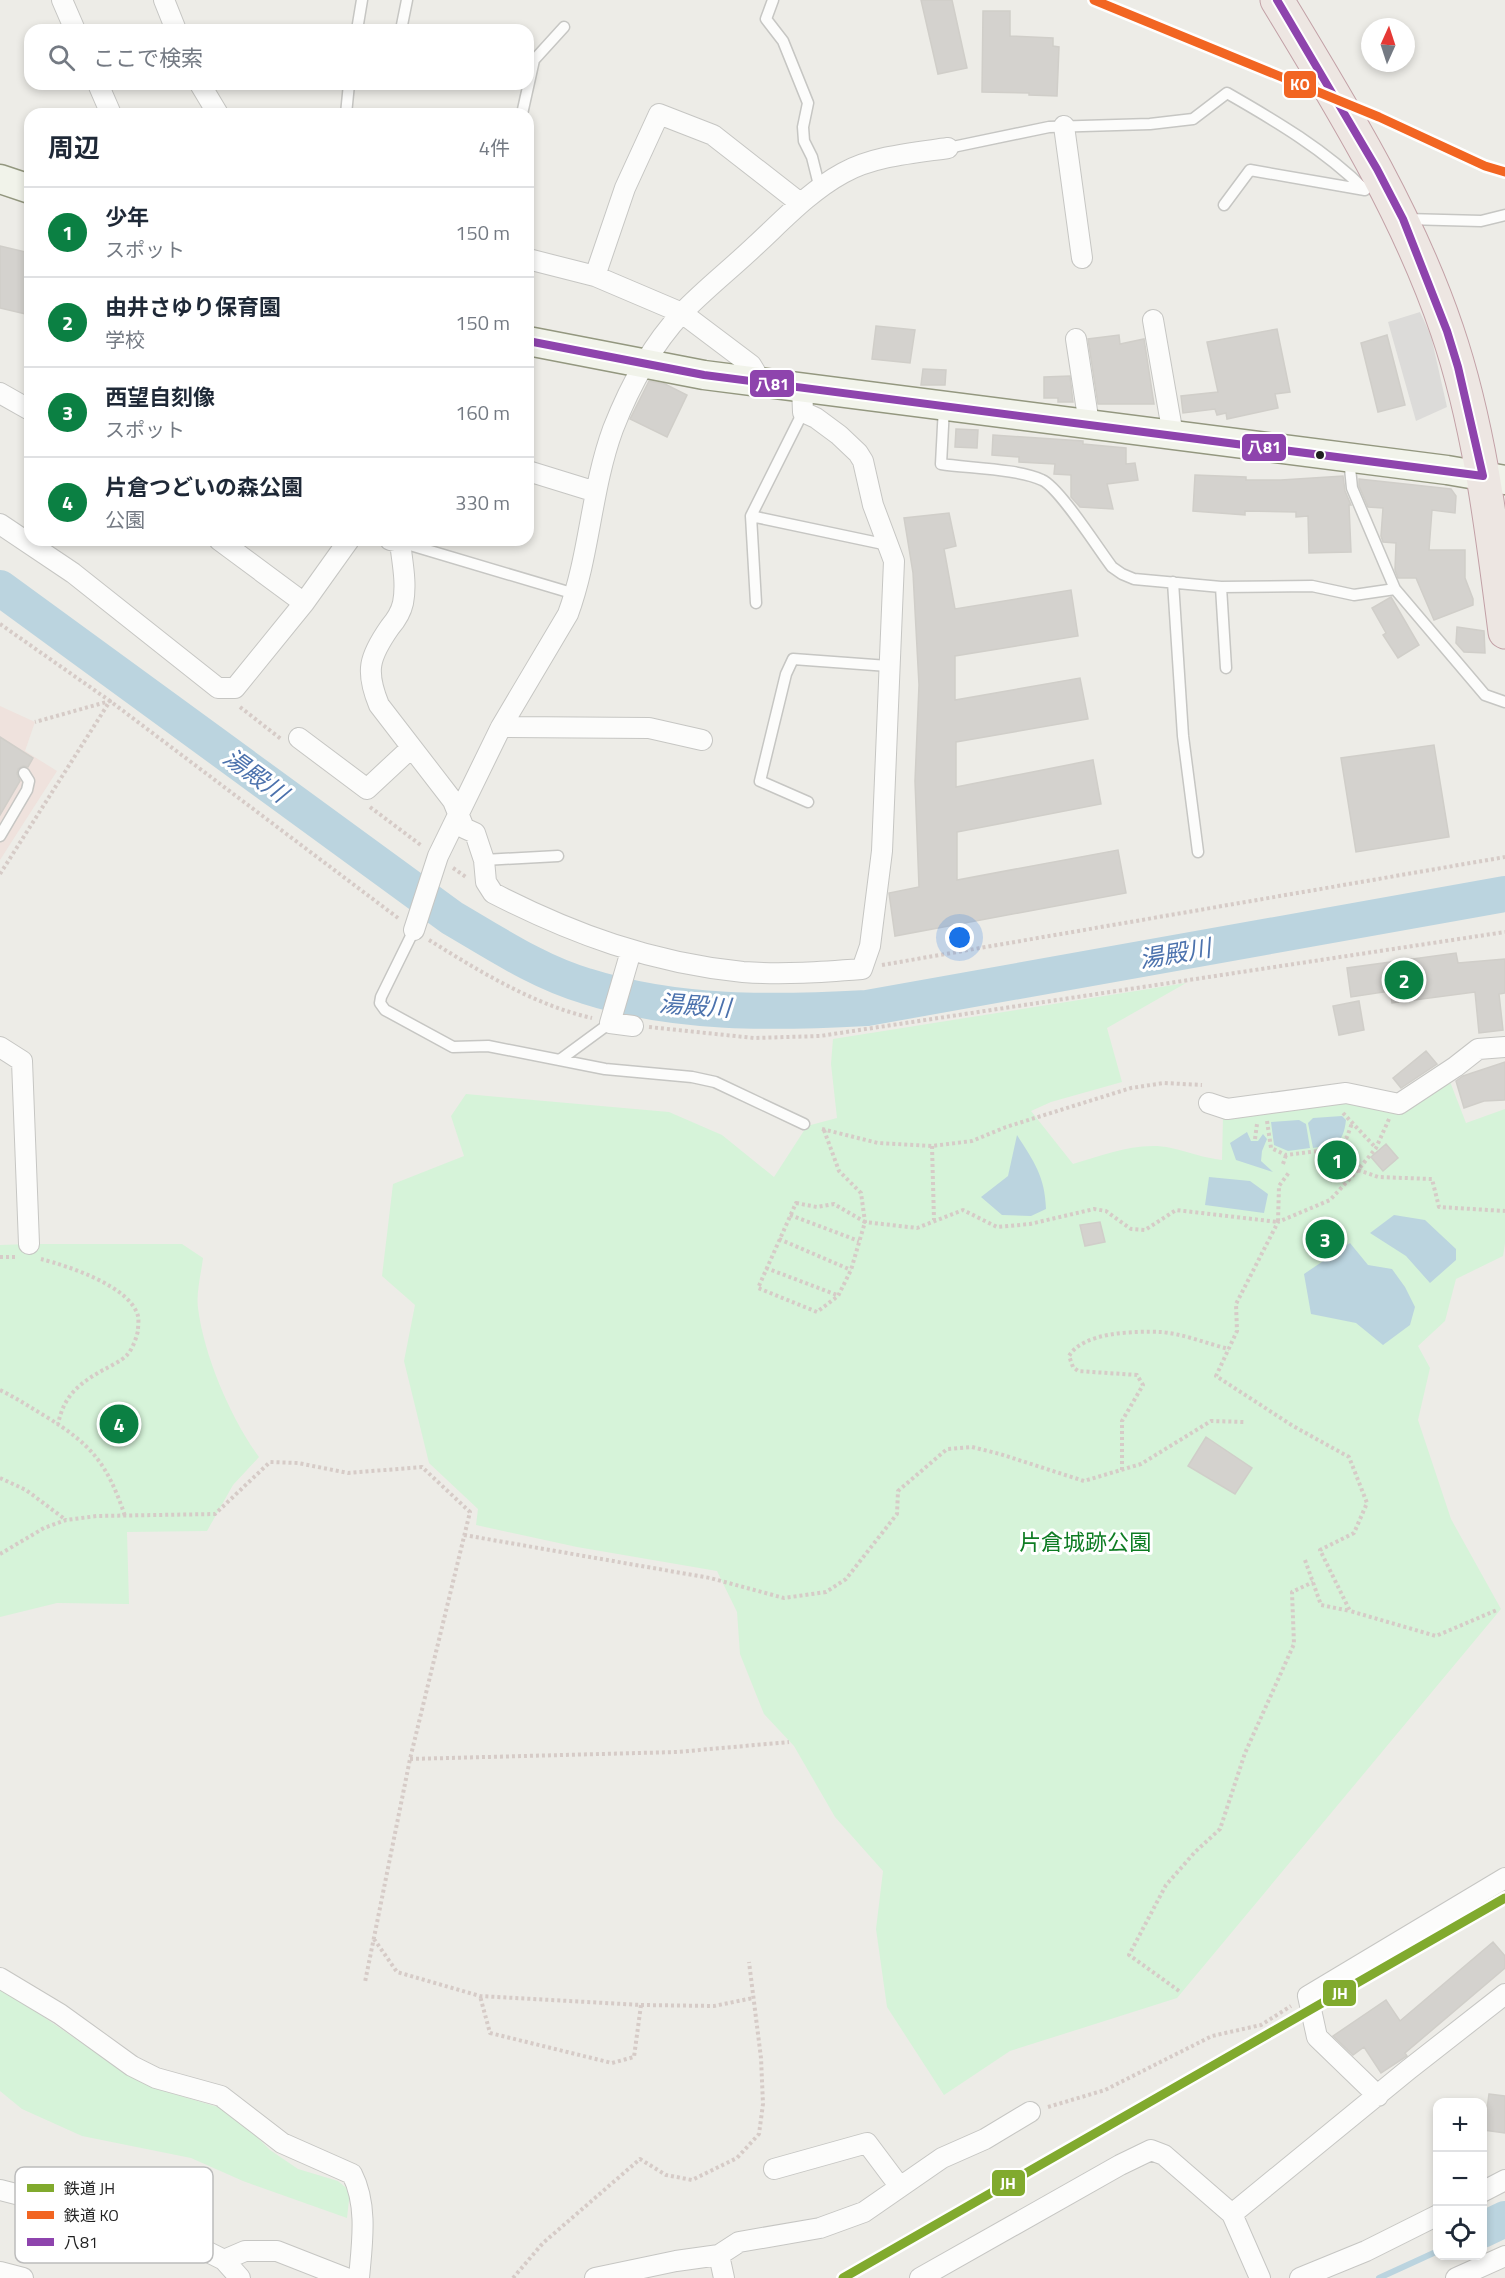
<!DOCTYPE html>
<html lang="ja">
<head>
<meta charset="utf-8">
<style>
  body { margin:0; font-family:"Titillium Web","Noto Sans JP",sans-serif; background:#f6f6f7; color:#1f2937 }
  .controls { position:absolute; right:18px; bottom:18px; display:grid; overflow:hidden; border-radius:12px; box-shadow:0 3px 9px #0003 }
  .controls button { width:54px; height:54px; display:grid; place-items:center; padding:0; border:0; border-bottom:2px solid #e0e1e3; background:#fff; color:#1f2937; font:30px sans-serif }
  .compass { position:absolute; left:1361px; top:18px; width:54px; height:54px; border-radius:50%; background:#fff; box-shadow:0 3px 9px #0003; rotate:3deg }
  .you { position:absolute; left:960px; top:938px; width:21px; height:21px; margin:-15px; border:4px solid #fff; border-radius:50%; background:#1a73e8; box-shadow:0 0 0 9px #1a73e833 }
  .badge { display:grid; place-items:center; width:39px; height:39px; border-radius:50%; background:#0b8043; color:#fff; font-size:20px; font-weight:700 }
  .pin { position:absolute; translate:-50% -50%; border:3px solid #fff; box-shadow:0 2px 6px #0006 }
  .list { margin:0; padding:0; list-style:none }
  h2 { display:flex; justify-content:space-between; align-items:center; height:78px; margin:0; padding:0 24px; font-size:26px }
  h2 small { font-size:20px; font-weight:400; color:#747a83 }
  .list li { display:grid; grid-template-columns:39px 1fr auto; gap:18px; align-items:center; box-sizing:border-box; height:90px; padding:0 24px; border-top:2px solid #e0e1e3 }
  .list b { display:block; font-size:22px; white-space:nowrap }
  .list p { margin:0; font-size:20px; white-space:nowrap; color:#747a83 }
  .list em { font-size:20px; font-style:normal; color:#747a83 }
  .icon { flex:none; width:33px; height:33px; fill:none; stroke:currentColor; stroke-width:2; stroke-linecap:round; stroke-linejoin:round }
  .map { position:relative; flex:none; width:1505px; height:2278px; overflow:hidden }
  .search { position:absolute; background:#fff; box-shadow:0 3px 9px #0003; left:24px; top:24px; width:510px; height:66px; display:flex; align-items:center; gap:15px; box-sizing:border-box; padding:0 21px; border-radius:18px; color:#747a83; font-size:22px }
  .panel { position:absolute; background:#fff; box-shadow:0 3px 9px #0003; left:24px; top:108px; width:510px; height:438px; border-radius:18px }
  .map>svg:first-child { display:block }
  .residential { fill:#dcdbd9 }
  .commercial { fill:#efe2dd }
  .park { fill:#d6f3d9 }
  .water { fill:#bbd4df }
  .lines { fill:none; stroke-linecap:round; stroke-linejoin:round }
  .stream { stroke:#bbd4df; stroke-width:6 }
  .river { stroke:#bbd4df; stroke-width:36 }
  .building { fill:#d4d2ce; stroke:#d0cec9; stroke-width:1.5 }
  .service-casing { stroke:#c6c6c3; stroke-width:13 }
  .minor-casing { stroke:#c6c6c3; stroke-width:22 }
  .secondary-casing { stroke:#93977f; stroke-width:31 }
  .trunk-casing { stroke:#c2a0a6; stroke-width:35 }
  .path { stroke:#d6cbc7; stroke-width:4; stroke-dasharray:3 3; stroke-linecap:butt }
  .service { stroke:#fcfcfb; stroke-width:10 }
  .minor { stroke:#fcfcfb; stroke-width:20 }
  .secondary { stroke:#f1f3ea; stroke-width:28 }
  .trunk { stroke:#ede6e2; stroke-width:33 }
  .bus-1-casing { stroke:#fff; stroke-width:12 }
  .bus-1 { stroke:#8e44ad; stroke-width:8 }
  .rail-1-casing { stroke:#fff; stroke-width:14 }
  .rail-2-casing { stroke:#fff; stroke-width:14 }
  .rail-1 { stroke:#81aa2e; stroke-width:9 }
  .rail-2 { stroke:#f26522; stroke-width:9 }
  .bus-dot { fill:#1f1f1f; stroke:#fff; stroke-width:2 }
  .labels { text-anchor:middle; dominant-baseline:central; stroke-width:6; stroke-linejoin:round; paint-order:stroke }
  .park-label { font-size:22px; fill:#0e7c23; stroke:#fff }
  .water-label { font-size:24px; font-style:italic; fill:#4c72ad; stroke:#fff }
  .key { fill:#fff; stroke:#bcbcbc; stroke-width:1.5 }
  .key-label { font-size:16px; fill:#1f1f1f }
  .line-badge { stroke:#fff; stroke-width:2 }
  .badge-label { font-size:16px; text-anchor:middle; font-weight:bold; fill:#fff }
</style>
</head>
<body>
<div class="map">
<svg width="1505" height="2278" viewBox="0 0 1505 2278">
  <rect width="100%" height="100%" fill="#edece7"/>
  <path class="residential" d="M1420,312L1431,336L1447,407L1416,421L1388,322Z"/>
  <path class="commercial" d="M0,706L35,722L25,751L57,771L0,860Z"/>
  <path class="park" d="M1186,983L1107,1028L1122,1082L1051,1102L1031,1111L1073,1164C1105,1155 1138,1141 1171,1148C1189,1152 1204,1158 1222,1160L1223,1117L1349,1099L1393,1110L1449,1079L1466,1123L1505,1109V1243L1503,1256L1456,1279L1445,1321L1418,1346L1430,1368L1418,1420L1451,1519L1501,1609L1177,1998L1010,2051L944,2095L887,2007L876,1929L883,1871L835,1817L794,1746L764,1714L740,1654L737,1612L717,1571L577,1547L476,1525L478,1509L429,1463L404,1361L415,1305L382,1276L393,1184L464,1156L451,1116L466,1094L669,1112L722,1135L774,1177L807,1126L837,1118L831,1064L833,1039Z
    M29,1244H182L203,1258C201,1274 196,1293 198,1308C204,1356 231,1419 259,1457L233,1485L207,1531L127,1532L129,1604L57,1603L0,1617V1245Z
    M0,1987L111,2063L157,2089L218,2107L249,2129L270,2150L298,2169L338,2181L350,2191L347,2218L243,2181L191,2158L82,2136L22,2109L0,2091Z"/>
  <path class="water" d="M1342,1116L1346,1120C1343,1145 1336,1144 1313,1148L1308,1123L1313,1118Z
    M1299,1120L1306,1124L1310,1148L1288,1151L1274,1145L1271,1122Z
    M1247,1132L1251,1141H1258L1263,1134L1267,1139L1262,1151L1261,1161L1273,1172L1236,1160L1230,1143Z
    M1017,1135C1034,1162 1045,1176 1046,1209L1031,1216L1002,1215L981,1197L1008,1176Z
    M1209,1177L1250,1181L1268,1194L1264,1213L1205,1205Z
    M1394,1215L1425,1220L1456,1249V1260L1430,1283L1406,1256L1370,1233Z
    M1350,1243L1368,1265L1392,1269L1405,1287L1415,1307L1410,1325L1383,1345L1356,1323L1311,1314L1304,1274Z"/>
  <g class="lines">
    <path class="stream" d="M1379,2278L1438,2251"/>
    <path class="river" d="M0,588L452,918C495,943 538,972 586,986C677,1015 773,1013 867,1008L1505,894
      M1482,2230L1505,2219"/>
  </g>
  <path class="building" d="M921,0H952L967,68L938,74Z
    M983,11H1010V36L1053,38V46L1059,47L1057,96L1029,95V93L982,92Z
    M0,246L30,253V315L0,308Z
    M876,326L915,330L910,363L872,359Z
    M1277,329L1290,392L1275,394L1278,408L1227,419L1226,413L1217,415L1215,409L1183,413L1181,396L1218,392L1207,342Z
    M1119,335L1120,344L1144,339L1154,404H1098L1088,339Z
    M1387,335L1405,405L1378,412L1361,343Z
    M923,369L946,370L945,385H921Z
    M1070,376L1073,402H1058V398H1044V377Z
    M649,381L665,384L687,395L667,437L630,419Z
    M956,429L978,430L977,448L955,447Z
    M993,435L1083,441V444L1126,448V464L1135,463L1138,480L1107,484L1113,509L1080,507L1071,497V475L1054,474L1055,464L1019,462V457L992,455Z
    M1195,475L1246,477V480H1281L1343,476L1345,491L1351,505H1349L1351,552L1309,553L1308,516L1296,517V512L1245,511V515L1193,511Z
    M1359,479L1451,489L1456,496L1455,513L1432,510L1429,550H1465V578L1473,599V605L1434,620L1416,578H1398L1395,570L1396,543L1383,542L1381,536L1383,508L1368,507L1359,486Z
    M949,513L956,546L944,549L955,609L1071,590L1078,636L955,656V700L1080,678L1088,719L956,742V787L1093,760L1101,804L957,832V880L1118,850L1126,893L895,936L889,893L919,887L915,781L919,685L913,573L904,518Z
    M1391,597L1419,645L1398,658L1383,635L1386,633L1372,608Z
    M1457,627L1484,631L1485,653L1464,652L1456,643Z
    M0,737L33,758L28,767L23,766L18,769L17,774L20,781L0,815Z
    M1434,745L1449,837L1356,852L1341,758Z
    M1456,953L1458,963L1505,959V993L1499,994L1503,1030L1479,1033L1475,992L1392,1003L1390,991L1351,997L1347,968Z
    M1359,1001L1364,1030L1339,1035L1333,1006Z
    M1426,1051L1437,1064L1401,1088L1393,1078Z
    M1505,1062V1100L1484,1101L1464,1108L1456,1081L1463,1076Z
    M1386,1144L1398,1158L1383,1171L1371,1157Z
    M1100,1222L1105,1242L1085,1246L1080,1225Z
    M1206,1437L1252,1468L1235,1494L1188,1466Z
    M1493,1942L1505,1956V1968L1405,2053L1407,2056L1381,2073L1364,2047L1353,2055L1333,2036L1386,2000L1400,2021Z
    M1489,2094L1505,2096V2133L1484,2130Z"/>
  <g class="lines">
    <g class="service-casing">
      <path id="service" d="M773,0L766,19L783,41L808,103L803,127L804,141L812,157L820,189
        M357,30L362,0
        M401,30L407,0
        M346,114L349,84
        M522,114L534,60L564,27
        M948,148L1049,127L1150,124L1193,119L1227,93C1276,121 1325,150 1365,190
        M1224,205L1250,170L1365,190
        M1406,219L1481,221L1505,215
        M944,407L941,464C967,468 1020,469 1042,480C1059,487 1099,550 1112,567L1122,574L1134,579L1221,587L1312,586L1354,595L1395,589
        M1349,458L1352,488L1395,589L1485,695L1505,702
        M751,516L888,545
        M400,542L575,594
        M1173,582L1183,736L1198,852
        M1221,587L1226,668
        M756,603L751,516L803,412
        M808,802L760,781L786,674L793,659L888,666
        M0,836L27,790L29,781L24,773
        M484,860L558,856
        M414,930L381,997L380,1003L385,1010L453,1047L488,1046L605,1069L692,1077L715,1082L804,1124
        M561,1059L610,1023"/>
    </g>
    <g class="minor-casing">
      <path id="minor" d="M62,0L75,30
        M164,0L176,30
        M98,84L111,114
        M200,84L218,114
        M1064,126L1082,258
        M528,259L595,276L682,313L751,365L762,383
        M595,276L625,188L659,114L713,135L800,203
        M1153,320L1173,435
        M1076,339L1089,424
        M0,393L30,410
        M528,471L596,492
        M0,524L73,573L218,688H235L304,603L349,540
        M219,540L304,603
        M390,540L400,542C402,561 407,583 403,603C401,612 396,620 390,627C369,657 365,671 379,705L453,801L464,828L475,833L484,860L486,882L493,893C573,934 652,963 743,972C783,975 823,972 862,969L870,946L882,851L894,561L873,505L863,461L858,453L839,435L816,418L803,412L802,387
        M501,727L649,728L702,740
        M299,738L367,789L411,748
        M414,930L438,856L501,727L568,614C590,554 591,489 613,429C629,388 652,345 682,313C705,289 732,268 756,245C783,220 810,191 843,173C874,156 913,153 948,148
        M631,951L610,1023L633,1026
        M0,1047L22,1061L29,1244
        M1209,1103L1227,1109L1346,1093L1399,1104L1455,1067L1478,1049L1505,1047
        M0,1978L60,2014L132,2066L156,2078L221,2096L282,2143L352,2174C368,2205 362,2244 359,2278
        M1378,2096L1317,2037L1308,1996L1505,1878
        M774,2169L867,2143L900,2187
        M0,2190L172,2234L224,2260L240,2278
        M1482,2192L1505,2180
        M1232,2214L1408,2070L1505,1994
        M719,2255L724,2278
        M224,2260L245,2251H277L346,2278
        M0,2272L23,2278
        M595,2278L676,2261L719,2255L739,2242L820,2228L864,2212L942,2158L985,2139L1030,2112
        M920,2278L1120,2165L1151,2150L1164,2155L1232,2214L1260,2278
        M1300,2278L1366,2251L1438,2215
        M1456,2278L1505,2256"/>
    </g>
    <g class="secondary-casing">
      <path id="secondary" d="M0,179L30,189
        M528,341L704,375L1447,470L1505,480"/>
    </g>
    <g class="trunk-casing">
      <path id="trunk" d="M1277,0C1341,106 1407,212 1447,330C1480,427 1492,531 1505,632"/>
    </g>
    <path class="path" d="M0,624L110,701L398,918
      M240,707L281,739
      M370,807L422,846
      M453,868L466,877
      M0,874L110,701L35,722
      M429,940C479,971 534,1005 592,1018
      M882,965L1505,857
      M649,1027L754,1038L820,1036L1505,932
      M1343,1113L1376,1148
      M1389,1119L1376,1148L1358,1170L1330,1200L1278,1222L1236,1304L1237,1331L1216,1376L1293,1426L1349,1457L1367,1503L1354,1533L1320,1550L1350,1611L1436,1636L1497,1610
      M1267,1121L1271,1148L1286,1155L1334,1149L1347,1137L1352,1123
      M822,1129L878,1143L932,1146L972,1141L1006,1127L1131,1088L1164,1083L1202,1085
      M824,1130L839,1171L861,1193L865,1222L917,1228L963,1210L997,1227L1030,1224L1094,1209L1106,1211L1131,1229L1145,1230L1176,1210L1278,1222L1279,1186L1290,1171
      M1255,1139L1257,1124
      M932,1146L934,1220
      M1283,1164L1286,1155
      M1358,1170L1378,1177L1432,1179L1439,1207L1505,1211
      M796,1203L817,1207L834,1204L865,1222L851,1270L838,1296L817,1312L758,1288Z
      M790,1215L859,1241
      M779,1239L851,1270
      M0,1257H16
      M41,1259C68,1266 130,1286 138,1316C139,1320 138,1326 138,1330C137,1337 132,1350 127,1355C121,1361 111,1366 103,1370C78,1384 64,1396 58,1424
      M766,1268L837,1295
      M0,1390C16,1398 30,1407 45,1416C92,1445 107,1463 125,1516
      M1122,1470V1421L1143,1385L1137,1375L1078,1371L1073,1367L1069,1356C1083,1332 1134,1331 1160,1332C1181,1333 1208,1344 1229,1349
      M0,1478L26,1490L66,1520
      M464,1535L710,1578L784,1598L826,1592L846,1579L897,1514L898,1491L947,1449L972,1447L1000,1454L1084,1481L1141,1464L1211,1421L1244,1422
      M0,1554L44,1528L66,1520L97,1516L215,1514L270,1462L298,1463L348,1473L422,1467L470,1512L410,1759L365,1982
      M1305,1560L1321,1605L1350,1611
      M410,1759L677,1752L789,1742
      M374,1939L397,1972L480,1996L641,2005L634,2057L612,2063L490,2033L480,1996
      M1179,1991L1129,1955L1166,1885L1195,1852L1220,1829L1245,1753L1294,1644L1292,1592L1313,1582
      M641,2005L714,2006L753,1998
      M1048,2107L1105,2090L1212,2036L1261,2025L1291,2006
      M513,2278L543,2243L640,2159L666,2175L692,2180L737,2158L759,2134L763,2104L761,2058L749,1962"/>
    <use href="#service" class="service"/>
    <use href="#minor" class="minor"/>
    <use href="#secondary" class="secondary"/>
    <use href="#trunk" class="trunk"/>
    <g class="bus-1-casing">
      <path id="bus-1" d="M528,341L704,375L1483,476L1458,367L1447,331L1403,219L1377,169L1277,0"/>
    </g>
    <use href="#bus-1" class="bus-1"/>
    <g class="rail-1-casing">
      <path id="rail-1" d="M843,2278L1505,1898"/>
    </g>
    <g class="rail-2-casing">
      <path id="rail-2" d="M1094,0L1379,117L1485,166L1505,172"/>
    </g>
    <use href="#rail-1" class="rail-1"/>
    <use href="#rail-2" class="rail-2"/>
  </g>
  <circle class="bus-dot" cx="1320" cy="455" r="5"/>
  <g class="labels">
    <g class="park-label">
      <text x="1085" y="1542">片倉城跡公園</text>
    </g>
    <g class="water-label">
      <text transform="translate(256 775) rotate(36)">湯殿川</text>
      <text transform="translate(1175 953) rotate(-10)">湯殿川</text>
      <text transform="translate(695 1005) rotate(4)">湯殿川</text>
    </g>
  </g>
  <rect x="15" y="2167" width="198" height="96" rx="9" class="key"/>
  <rect x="27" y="2184" width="27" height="8" fill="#81aa2e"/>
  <rect x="27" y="2211" width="27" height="8" fill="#f26522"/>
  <rect x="27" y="2238" width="27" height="8" fill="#8e44ad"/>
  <g class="key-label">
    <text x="64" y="2194">鉄道 JH</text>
    <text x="64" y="2221">鉄道 KO</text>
    <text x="64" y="2248">八81</text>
  </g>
  <g class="line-badge">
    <rect x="1283" y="70" width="34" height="29" rx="6" fill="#f26522"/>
    <rect x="749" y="369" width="46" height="29" rx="6" fill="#8e44ad"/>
    <rect x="1241" y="433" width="46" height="29" rx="6" fill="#8e44ad"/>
    <rect x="1322" y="1979" width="35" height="28" rx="6" fill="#81aa2e"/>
    <rect x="991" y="2169" width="35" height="28" rx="6" fill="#81aa2e"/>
  </g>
  <g class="badge-label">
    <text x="1300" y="90">KO</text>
    <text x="772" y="390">八81</text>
    <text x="1264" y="453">八81</text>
    <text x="1340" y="1999">JH</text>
    <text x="1008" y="2189">JH</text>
  </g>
</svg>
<div class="controls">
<button>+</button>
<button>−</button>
<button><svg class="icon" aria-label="locate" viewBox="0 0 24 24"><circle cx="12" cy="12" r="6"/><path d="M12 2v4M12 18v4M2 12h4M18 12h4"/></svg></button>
</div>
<svg class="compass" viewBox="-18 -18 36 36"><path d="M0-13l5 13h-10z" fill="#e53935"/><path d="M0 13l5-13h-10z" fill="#747a83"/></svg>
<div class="you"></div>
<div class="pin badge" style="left:1337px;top:1160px">1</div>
<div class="pin badge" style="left:1404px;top:980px">2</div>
<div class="pin badge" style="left:1325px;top:1239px">3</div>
<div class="pin badge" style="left:119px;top:1424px">4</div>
<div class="search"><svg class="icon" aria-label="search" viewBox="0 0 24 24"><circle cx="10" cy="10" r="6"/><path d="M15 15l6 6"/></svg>ここで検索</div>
<section class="panel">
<h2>周辺<small>4件</small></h2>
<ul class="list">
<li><span class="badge">1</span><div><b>少年</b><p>スポット</p></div><em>150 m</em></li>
<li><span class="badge">2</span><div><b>由井さゆり保育園</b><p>学校</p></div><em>150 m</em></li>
<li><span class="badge">3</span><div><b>西望自刻像</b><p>スポット</p></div><em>160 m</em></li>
<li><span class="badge">4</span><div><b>片倉つどいの森公園</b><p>公園</p></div><em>330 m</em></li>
</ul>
</section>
</div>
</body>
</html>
